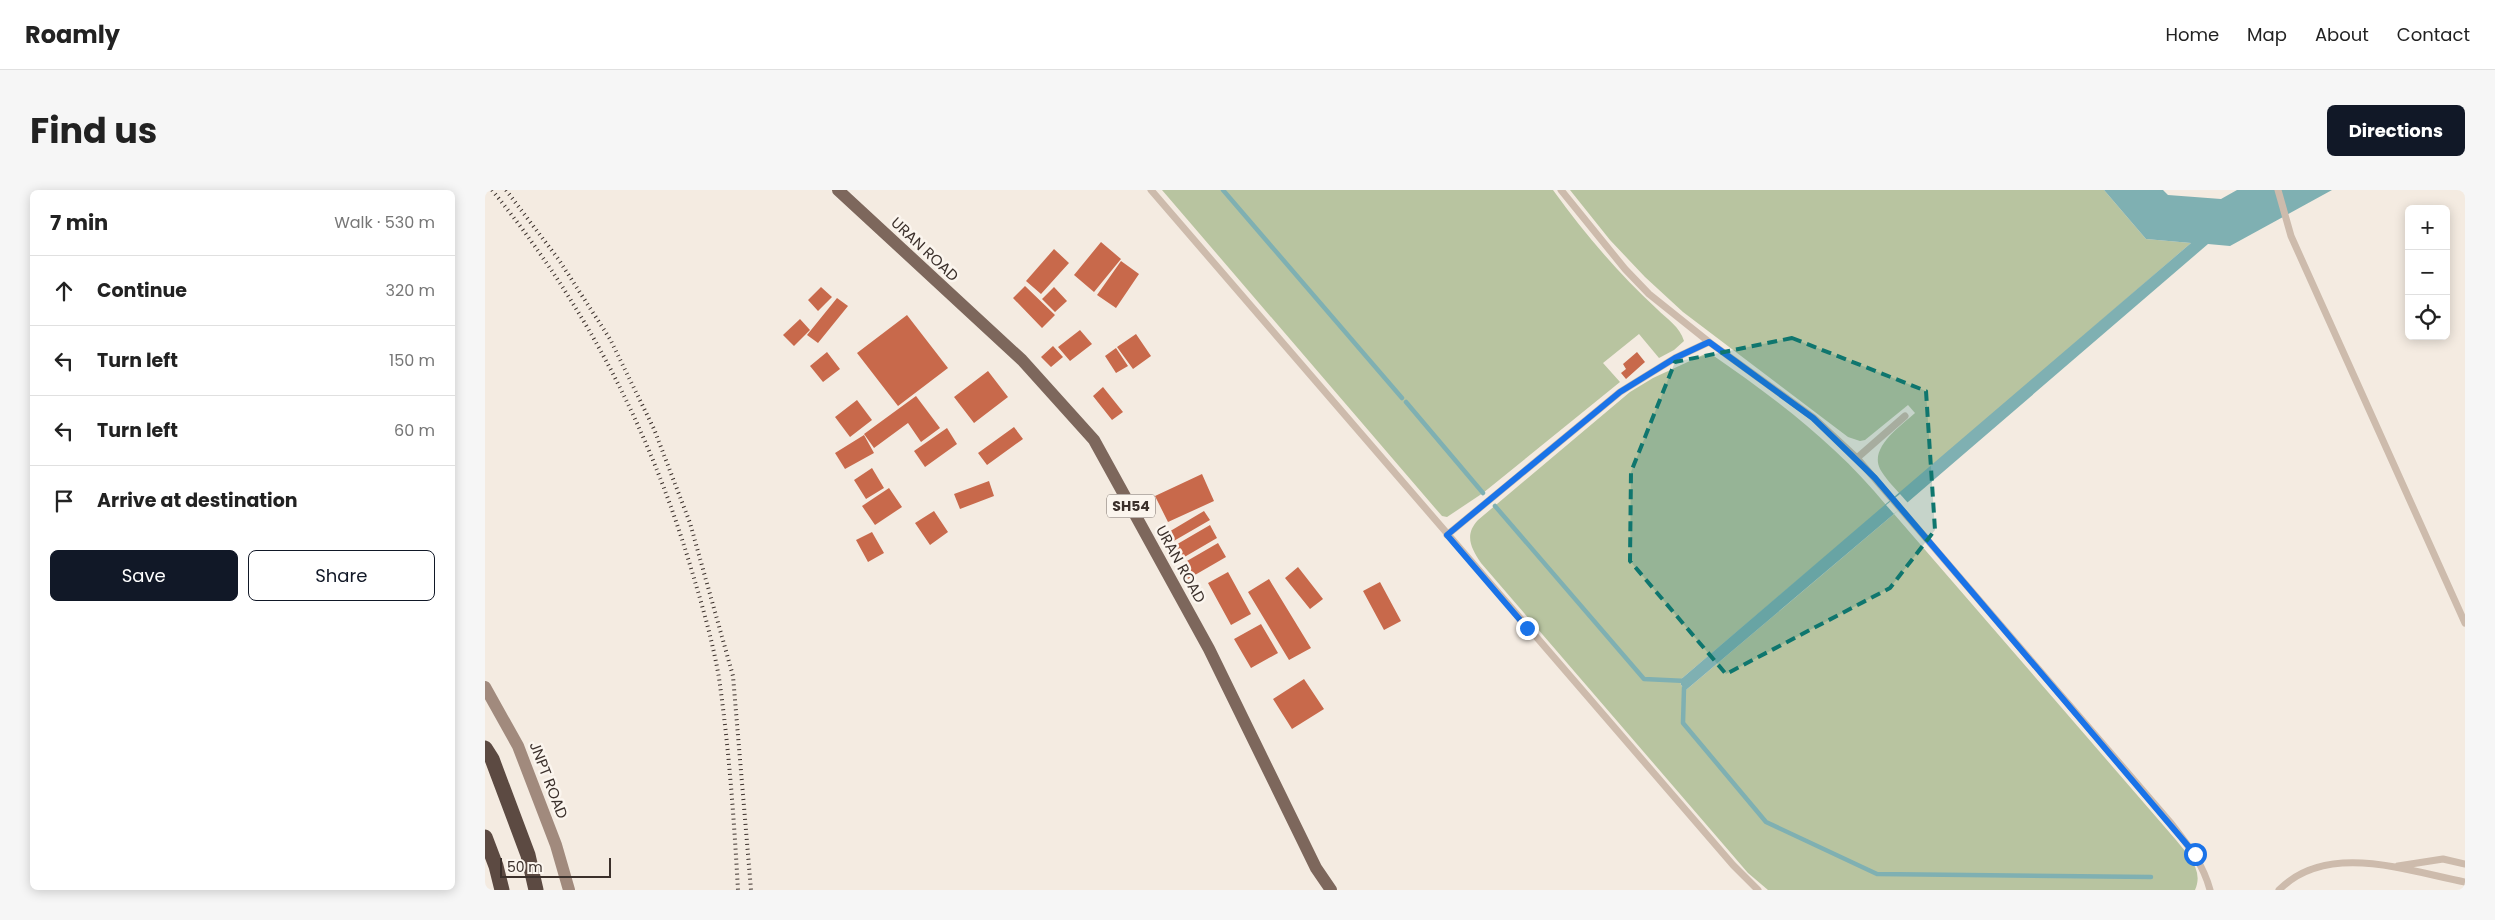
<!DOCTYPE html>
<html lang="en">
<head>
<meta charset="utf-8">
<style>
  body { margin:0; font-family:Poppins,sans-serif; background:#f6f6f6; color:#222 }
  .controls { position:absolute; right:15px; top:15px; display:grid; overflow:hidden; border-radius:8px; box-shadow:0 2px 12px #0003 }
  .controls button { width:45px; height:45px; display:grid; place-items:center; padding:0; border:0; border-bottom:1px solid #e0e0e0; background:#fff; color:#222; font:25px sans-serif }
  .scale { position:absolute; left:15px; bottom:12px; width:111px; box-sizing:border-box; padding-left:5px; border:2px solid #3b302b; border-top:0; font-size:14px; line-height:18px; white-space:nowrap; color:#3b302b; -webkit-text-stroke:4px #fbf5ee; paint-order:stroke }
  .stop { position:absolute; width:15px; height:15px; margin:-11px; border:4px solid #1a73e8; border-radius:50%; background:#fff }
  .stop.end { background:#1a73e8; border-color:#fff; box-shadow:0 1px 5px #0008 }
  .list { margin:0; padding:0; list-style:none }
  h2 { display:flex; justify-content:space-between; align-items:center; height:65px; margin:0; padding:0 20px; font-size:21px }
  h2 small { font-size:16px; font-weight:400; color:#767676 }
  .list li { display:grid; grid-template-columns:32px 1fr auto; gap:15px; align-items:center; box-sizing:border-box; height:70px; padding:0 20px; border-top:1px solid #e0e0e0 }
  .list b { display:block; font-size:19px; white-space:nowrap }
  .list em { font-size:16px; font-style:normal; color:#767676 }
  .actions { display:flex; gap:10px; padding:15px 20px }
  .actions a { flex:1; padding:11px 0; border:1px solid #111827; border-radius:8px; text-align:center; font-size:18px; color:#111827 }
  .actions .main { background:#111827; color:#fff }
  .icon { flex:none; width:28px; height:28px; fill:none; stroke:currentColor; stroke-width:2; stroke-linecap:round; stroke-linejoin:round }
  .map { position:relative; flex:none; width:1980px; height:700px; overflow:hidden; border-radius:8px }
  header { display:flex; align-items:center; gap:30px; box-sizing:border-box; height:70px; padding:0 25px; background:#fff; border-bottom:1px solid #e0e0e0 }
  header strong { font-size:24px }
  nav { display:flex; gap:28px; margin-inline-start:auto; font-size:18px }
  .intro { display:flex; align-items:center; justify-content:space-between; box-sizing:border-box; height:120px; padding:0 30px }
  h1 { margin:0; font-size:35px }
  .button { padding:12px 22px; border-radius:8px; background:#111827; color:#fff; font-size:18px; font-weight:700 }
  main { display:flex; gap:30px; padding:0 30px }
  aside { flex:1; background:#fff; border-radius:8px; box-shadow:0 2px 12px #0003 }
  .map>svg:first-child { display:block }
  .green { fill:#b8c4a0 }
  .water { fill:#7fb0b2 }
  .pier { fill:#f4ebe1 }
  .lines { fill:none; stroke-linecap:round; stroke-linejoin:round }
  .stream { stroke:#7fb0b2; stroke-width:4.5 }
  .building { fill:#c8694b }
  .lane { stroke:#cdbbac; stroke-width:7 }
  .secondary { stroke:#a18a7d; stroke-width:12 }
  .primary { stroke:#7d675c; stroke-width:12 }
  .highway { stroke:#5c4a42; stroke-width:15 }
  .rail { stroke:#3b302b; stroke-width:4; stroke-dasharray:1 4; stroke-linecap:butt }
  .route { stroke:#1a73e8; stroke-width:6 }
  .marked { fill:#0f766e; fill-opacity:0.2; stroke:#0f766e; stroke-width:4; stroke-dasharray:10 6; stroke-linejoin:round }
  .labels { text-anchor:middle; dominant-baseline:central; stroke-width:5; stroke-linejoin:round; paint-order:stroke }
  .shield { fill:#fbf5ee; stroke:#756b66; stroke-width:1 }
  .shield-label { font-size:14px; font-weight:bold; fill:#3b302b }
  .street-label { font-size:15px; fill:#3b302b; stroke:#fbf5ee }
</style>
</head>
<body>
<header>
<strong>Roamly</strong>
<nav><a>Home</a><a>Map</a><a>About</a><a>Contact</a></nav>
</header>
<div class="intro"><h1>Find us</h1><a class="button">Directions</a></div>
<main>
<aside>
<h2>7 min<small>Walk · 530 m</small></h2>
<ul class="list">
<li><svg class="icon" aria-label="ahead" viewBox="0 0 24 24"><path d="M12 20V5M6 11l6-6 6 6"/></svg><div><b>Continue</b></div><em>320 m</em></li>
<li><svg class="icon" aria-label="left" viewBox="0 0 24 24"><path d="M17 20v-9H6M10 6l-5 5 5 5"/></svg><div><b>Turn left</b></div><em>150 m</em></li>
<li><svg class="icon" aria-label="left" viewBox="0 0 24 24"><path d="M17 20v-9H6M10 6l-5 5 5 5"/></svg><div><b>Turn left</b></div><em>60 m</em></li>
<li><svg class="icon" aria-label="arrive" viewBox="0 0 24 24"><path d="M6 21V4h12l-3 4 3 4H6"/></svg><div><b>Arrive at destination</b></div></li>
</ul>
<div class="actions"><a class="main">Save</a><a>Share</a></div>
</aside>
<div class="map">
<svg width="1980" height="700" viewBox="0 0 1980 700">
  <rect width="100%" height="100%" fill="#f4ebe1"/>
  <path class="green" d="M677,0H1068C1099,43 1133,83 1172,119C1182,129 1195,137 1199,151L1189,160L1174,168L1154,144L1118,173L1135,192L998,303L962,327L957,326L950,318Z
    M1085,0H1619L1661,49L1706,53L1415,304C1408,296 1400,288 1395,279C1384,257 1417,235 1430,223L1423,215L1380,250L1375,251L1363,247L1198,122L1160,87L1125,50Z
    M1220,164H1226C1290,208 1352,255 1401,315L1195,490L1196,495L1201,500L1409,324L1691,650C1703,665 1719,680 1710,700H1283L1263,683L996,373C986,358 979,345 993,330L1145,202L1168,188Z"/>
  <path class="water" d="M1619,0H1678L1683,5L1736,9L1752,0H1847L1745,56L1723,54L1416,318L1201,500L1196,495L1195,490L1706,53L1661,49Z"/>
  <path class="pier" d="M1415,304L1423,313L1409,324L1401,315Z"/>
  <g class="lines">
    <path class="stream" d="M738,0L917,208
      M921,212L998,303
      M1010,316L1159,489L1201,491
      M1201,494L1199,498L1198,533L1281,632L1392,684L1666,687"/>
  </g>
  <path class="building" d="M616,52L636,69L609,102L589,85Z
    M569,59L584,73L556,104L541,91Z
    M636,71L654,84L631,118L612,105Z
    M540,96L570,125L557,138L528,108Z
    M336,97L347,107L333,121L323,110Z
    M569,97L582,111L570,122L557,109Z
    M352,108L363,116L333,153L322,145Z
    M422,125L463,178L413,216L372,163Z
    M315,129L325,140L309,156L298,145Z
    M595,140L607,154L585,171L573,157Z
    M651,144L666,166L648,179L632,157Z
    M568,156L578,167L566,177L556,167Z
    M631,158L643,176L631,183L620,166Z
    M342,162L355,179L338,192L325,176Z
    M1152,162L1160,172L1141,189L1136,183L1141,179L1138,174Z
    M503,181L523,207L489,233L469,207Z
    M618,197L638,222L627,230L608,206Z
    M431,206L455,238L436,252L423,233L389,258L379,244Z
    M372,210L387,230L365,247L350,227Z
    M529,237L538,249L502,275L493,263Z
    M462,238L472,254L440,277L429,261Z
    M379,245L389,263L360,279L350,263Z
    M387,278L399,298L381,309L369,290Z
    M717,284L729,311L683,332L670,306Z
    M504,291L509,306L475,319L469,304Z
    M404,298L417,317L390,335L377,316Z
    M449,321L463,342L445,355L430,333Z
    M719,321L725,330L687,352L682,343Z
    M725,335L732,348L696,369L689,356Z
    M387,342L399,363L383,372L371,350Z
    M733,353L741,367L703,389L695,375Z
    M813,377L838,409L825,419L800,388Z
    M743,382L766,424L746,435L723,393Z
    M784,389L826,458L804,470L763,402Z
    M895,392L916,431L899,440L878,401Z
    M776,434L793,463L766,478L749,449Z
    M819,489L839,519L807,539L788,509Z"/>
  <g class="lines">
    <path class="lane" d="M666,0L1248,675L1273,700
      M1076,0L1140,79L1164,104L1224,152L1329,228L1372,268L1685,632C1702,654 1718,673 1725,700
      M1793,0L1806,46L1980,433
      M1372,268L1420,226
      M962,345L1135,202L1190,168L1224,152
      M1913,676L1958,669L1980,674
      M1794,700C1842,651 1923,681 1980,692"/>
    <path class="secondary" d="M0,497L33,556L71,655L84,700"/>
    <path class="primary" d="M353,0L537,170L609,250L724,459L831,678L846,700"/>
    <path class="highway" d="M0,558L7,569L43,665L51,700
      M0,647L11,676L17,700"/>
    <path class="rail" d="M7,0C101,116 166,241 208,385C218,418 228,453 234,488C244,558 249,629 253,700
      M21,0L74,70L125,149L169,239L205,333L248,486L266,700"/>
  </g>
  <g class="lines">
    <path class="route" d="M1042,438L962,345L1135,202L1190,168L1224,152L1328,228L1390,288L1710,664"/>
  </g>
  <path class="marked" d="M1307,148L1441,201L1450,340L1405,398L1241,484L1145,371L1146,282L1190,172Z"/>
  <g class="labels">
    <rect class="shield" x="622" y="304.5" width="48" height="23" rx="4"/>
    <g class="shield-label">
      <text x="646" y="316">SH54</text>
    </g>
    <g class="street-label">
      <text transform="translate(440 59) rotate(43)">URAN ROAD</text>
      <text transform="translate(696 374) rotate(61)">URAN ROAD</text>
      <text transform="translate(64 590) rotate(69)">JNPT ROAD</text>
    </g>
  </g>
</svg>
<div class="controls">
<button>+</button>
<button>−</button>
<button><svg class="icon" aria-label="locate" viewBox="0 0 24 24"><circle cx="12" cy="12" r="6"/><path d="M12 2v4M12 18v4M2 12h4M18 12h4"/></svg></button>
</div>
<div class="scale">50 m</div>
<div class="stop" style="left:1710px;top:664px"></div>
<div class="stop end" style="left:1042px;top:438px"></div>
</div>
</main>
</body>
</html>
